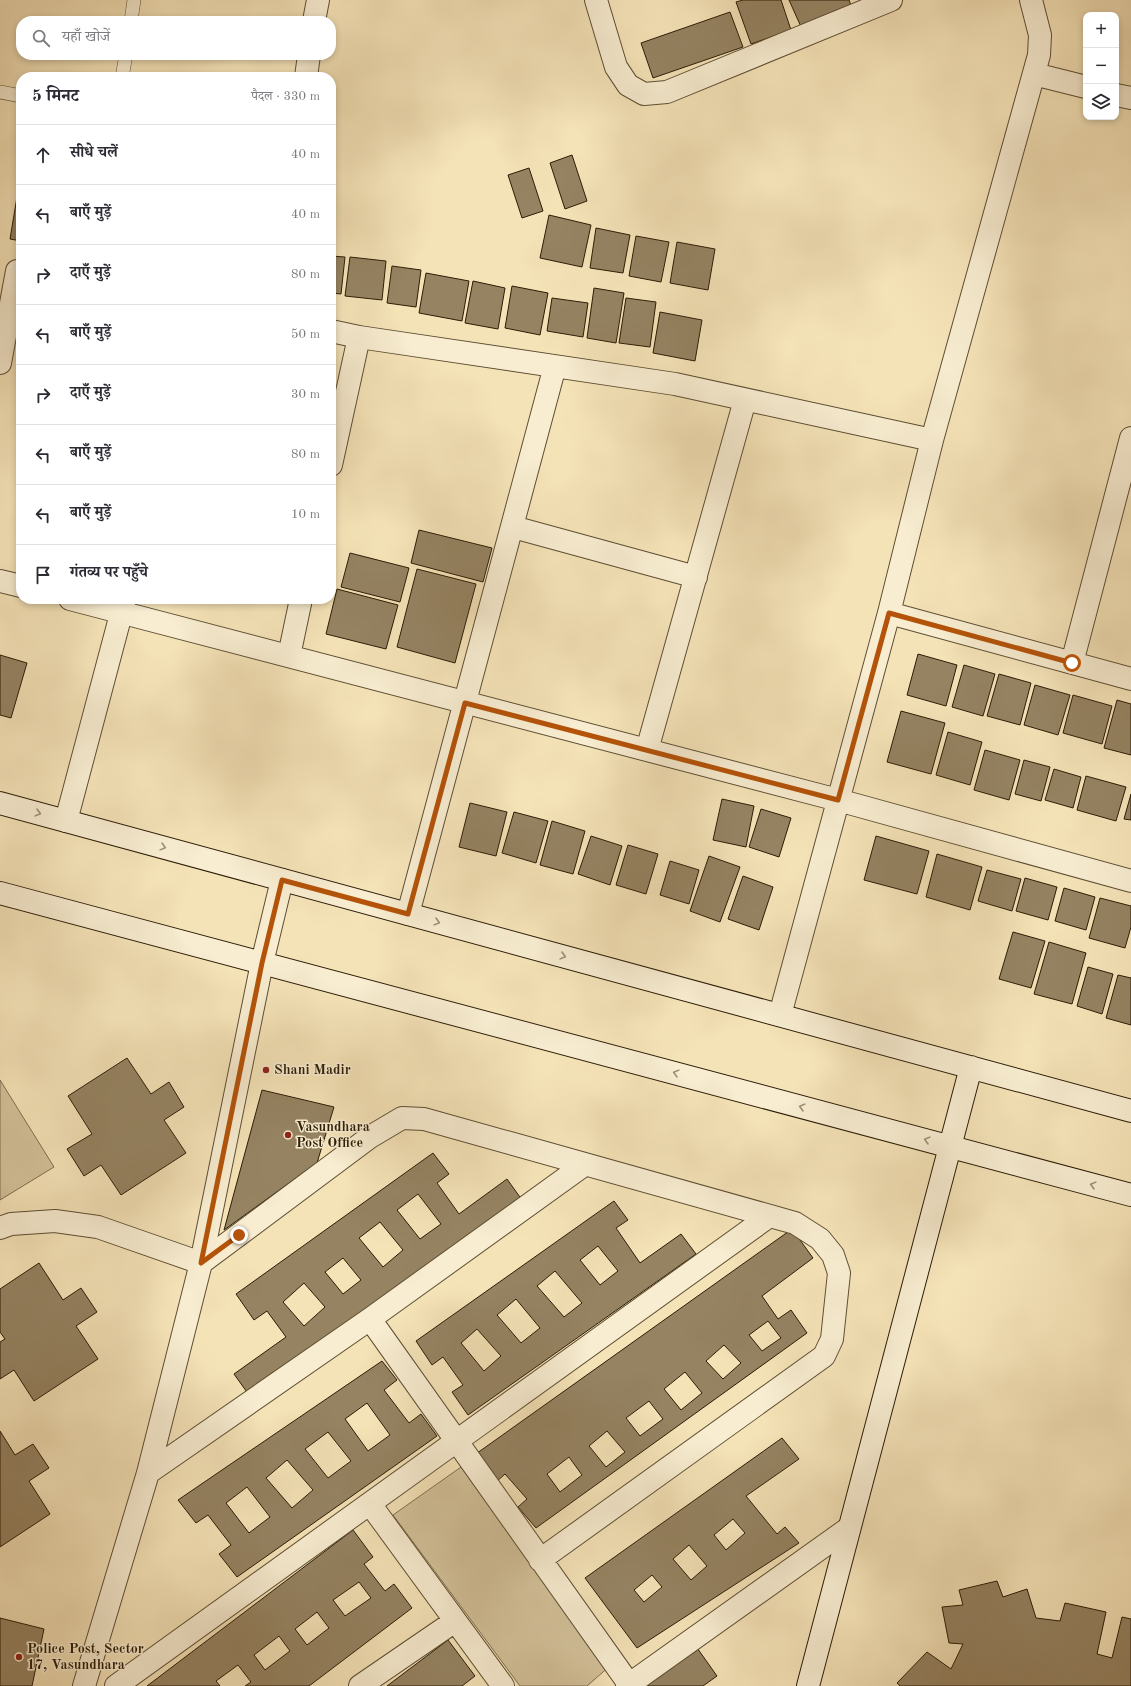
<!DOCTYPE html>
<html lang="hi">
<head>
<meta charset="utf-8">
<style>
  body { margin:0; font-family:"Old Standard TT","Noto Serif Devanagari",serif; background:#f7f7f7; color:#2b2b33 }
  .controls { position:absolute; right:12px; top:12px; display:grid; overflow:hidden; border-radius:8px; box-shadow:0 2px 6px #0003 }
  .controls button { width:36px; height:36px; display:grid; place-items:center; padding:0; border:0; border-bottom:1px solid #e1e1e2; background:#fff; color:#2b2b33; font:20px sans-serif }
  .stop { position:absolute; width:12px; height:12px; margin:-9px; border:3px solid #b45309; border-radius:50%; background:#fff }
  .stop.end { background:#b45309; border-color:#fff; box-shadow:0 1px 4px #0008 }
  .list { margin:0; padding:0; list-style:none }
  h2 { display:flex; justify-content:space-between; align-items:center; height:52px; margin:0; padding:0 16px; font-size:17px }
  h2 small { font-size:13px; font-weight:400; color:#7c7c81 }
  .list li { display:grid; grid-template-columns:26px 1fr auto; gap:12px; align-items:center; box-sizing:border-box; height:60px; padding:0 16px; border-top:1px solid #e1e1e2 }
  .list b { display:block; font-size:15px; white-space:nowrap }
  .list em { font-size:13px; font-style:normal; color:#7c7c81 }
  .icon { flex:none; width:22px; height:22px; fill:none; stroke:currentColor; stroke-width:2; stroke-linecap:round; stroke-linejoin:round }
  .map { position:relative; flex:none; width:1131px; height:1686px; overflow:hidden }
  .search { position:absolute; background:#fff; box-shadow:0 2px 6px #0003; left:16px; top:16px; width:320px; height:44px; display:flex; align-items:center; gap:10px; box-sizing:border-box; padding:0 14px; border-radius:16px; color:#7c7c81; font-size:15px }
  .panel { position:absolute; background:#fff; box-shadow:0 2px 6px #0003; left:16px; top:72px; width:320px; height:532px; border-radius:16px }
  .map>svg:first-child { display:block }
  .green { fill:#d3c19a; stroke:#806e50 }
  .building { fill:#958362; stroke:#2c1c05; fill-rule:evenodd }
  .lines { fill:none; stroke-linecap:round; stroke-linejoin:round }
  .lane-casing { stroke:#5e4e32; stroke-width:14 }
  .street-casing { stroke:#5e4e32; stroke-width:24 }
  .secondary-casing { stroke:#2c1c05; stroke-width:24 }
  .lane { stroke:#f8edd1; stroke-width:13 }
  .street { stroke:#f8edd1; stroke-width:22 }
  .secondary { stroke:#f8edd1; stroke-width:22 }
  .oneway { stroke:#9c8f75 }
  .route { stroke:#b45309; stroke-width:5 }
  .poi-dot { fill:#8f2418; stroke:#f8edd1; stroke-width:1.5 }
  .labels { text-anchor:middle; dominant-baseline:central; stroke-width:3; stroke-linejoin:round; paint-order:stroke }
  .poi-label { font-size:14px; font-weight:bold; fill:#2c1c05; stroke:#f8edd1; text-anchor:start }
</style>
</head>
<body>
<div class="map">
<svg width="1131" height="1686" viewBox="0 0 1131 1686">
  <rect width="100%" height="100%" fill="#f5e3b8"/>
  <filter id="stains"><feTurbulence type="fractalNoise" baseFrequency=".005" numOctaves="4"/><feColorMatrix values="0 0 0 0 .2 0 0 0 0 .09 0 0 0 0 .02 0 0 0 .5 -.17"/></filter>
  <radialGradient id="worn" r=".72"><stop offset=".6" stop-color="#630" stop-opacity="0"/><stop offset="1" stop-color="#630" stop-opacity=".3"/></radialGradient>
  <path class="green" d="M0,1080L54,1167L0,1200Z
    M461,1467L611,1665L587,1686H520L393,1515Z"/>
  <path class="building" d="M743,0H781L791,30L751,44L736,2Z
    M789,0H849L852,8L802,29Z
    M730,12L743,47L653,78L641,43Z
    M572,155L587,201L565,209L550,163Z
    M529,168L543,211L522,218L508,175Z
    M17,197L21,198V241L10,239Z
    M549,215L591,225L582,267L540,258Z
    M596,228L630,235L623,273L590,268Z
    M636,236L669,242L661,282L629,276Z
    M677,242L715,249L708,290L670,283Z
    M331,256L345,257L341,294L331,293Z
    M350,257L386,261L382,300L345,296Z
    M392,266L421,270L416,307L387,303Z
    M426,273L469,281L462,321L419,313Z
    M473,281L505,288L498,329L465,323Z
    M512,286L548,293L540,335L505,328Z
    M594,288L624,293L616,343L587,338Z
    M552,298L588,303L583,337L547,331Z
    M626,298L656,302L650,347L619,343Z
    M660,312L702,320L695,361L653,353Z
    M419,530L492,548L483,582L411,563Z
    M350,553L409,568L400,602L341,587Z
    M417,569L476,584L455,663L397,647Z
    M337,589L398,605L386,649L326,634Z
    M918,654L957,665L946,706L907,695Z
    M0,655L27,663L11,718L0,715Z
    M964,665L995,674L983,716L952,707Z
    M999,674L1031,683L1020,725L987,716Z
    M1035,685L1070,695L1058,735L1024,725Z
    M1073,695L1112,706L1102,744L1063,733Z
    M1117,700L1131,704V755L1104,748Z
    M901,711L945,723L931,774L887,762Z
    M948,732L982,742L970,785L936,775Z
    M985,750L1020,760L1009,800L974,790Z
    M1024,760L1050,767L1041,801L1015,794Z
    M1054,769L1081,777L1073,808L1045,800Z
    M1086,776L1126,787L1116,821L1077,810Z
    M1131,794V820L1124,819Z
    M722,799L754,806L746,847L713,840Z
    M470,803L507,812L496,856L459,847Z
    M761,809L791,818L779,857L749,847Z
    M514,812L548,821L536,863L502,853Z
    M552,821L585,831L573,874L540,865Z
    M591,836L622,846L610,885L578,874Z
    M876,836L929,851L917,894L864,880Z
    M628,845L658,854L646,894L616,885Z
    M937,854L982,867L970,910L926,897Z
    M709,856L740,867L720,922L690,911Z
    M670,861L699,870L689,904L660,895Z
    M987,870L1021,879L1012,911L978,901Z
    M743,876L773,887L759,930L728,919Z
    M1025,878L1057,887L1048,920L1016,911Z
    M1064,888L1095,897L1086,930L1055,921Z
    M1100,898L1131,906V927L1125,948L1089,938Z
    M1013,932L1045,941L1031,988L999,979Z
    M1049,942L1086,953L1072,1004L1034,994Z
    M1088,967L1113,974L1102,1014L1077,1006Z
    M1118,975L1131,978V1025L1106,1018Z
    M127,1058L151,1094L169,1082L184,1107L164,1120L186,1153L121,1195L101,1165L84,1176L67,1149L92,1134L68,1096Z
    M262,1090L334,1107L317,1163L224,1230Z
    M433,1153L449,1174L437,1183L459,1214L507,1179L522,1200L249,1395L234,1374L286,1337L267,1311L254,1320L236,1294ZM418,1194L441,1224L420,1239L397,1210ZM380,1222L403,1250L383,1267L359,1238ZM343,1258L361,1280L343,1294L325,1272ZM304,1283L325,1307L304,1326L283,1302Z
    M614,1201L628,1220L616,1228L640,1263L681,1234L696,1254L468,1415L452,1392L463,1385L443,1357L432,1365L416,1341ZM598,1246L618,1271L600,1285L580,1260ZM555,1271L582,1303L564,1317L537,1286ZM516,1299L540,1328L521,1343L497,1315ZM477,1329L501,1356L484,1371L461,1343Z
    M792,1229L813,1258L762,1296L778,1319L791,1310L807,1333L536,1528L518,1507L527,1499L505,1474L496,1482L473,1456ZM768,1321L781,1338L762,1351L749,1335ZM724,1345L741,1363L723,1379L706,1361ZM685,1372L702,1393L681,1410L664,1389ZM649,1401L663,1419L640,1436L626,1418ZM607,1431L625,1452L606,1467L589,1446ZM569,1457L582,1475L560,1492L547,1474Z
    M39,1263L63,1300L81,1288L97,1312L76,1326L98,1359L34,1401L14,1370L0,1379V1342L5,1339L0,1332V1289Z
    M382,1361L397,1380L384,1390L409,1423L421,1414L437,1436L237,1577L219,1554L231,1545L208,1515L196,1523L178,1500ZM367,1403L390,1435L368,1451L345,1419ZM328,1432L351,1461L328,1478L305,1449ZM287,1460L313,1490L292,1508L266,1478ZM247,1487L270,1517L249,1533L226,1503Z
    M0,1431L15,1455L33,1444L49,1468L29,1481L50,1514L0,1547Z
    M782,1438L799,1459L746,1496L777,1534L785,1527L799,1543L637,1648L585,1578ZM733,1519L745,1533L726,1550L714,1535ZM689,1545L707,1566L691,1580L673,1559ZM652,1575L662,1587L644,1602L634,1590Z
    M353,1530L373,1557L364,1564L385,1591L394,1584L412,1608L309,1686H245L251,1682L238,1665L216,1681L220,1686H147ZM359,1582L371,1598L345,1616L333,1600ZM317,1612L329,1628L307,1645L295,1629ZM279,1636L290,1651L265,1670L254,1655Z
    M997,1581L1003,1597L1027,1589L1036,1618L1060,1621L1065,1603L1106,1612L1097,1654L1112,1658L1122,1617L1131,1619V1686H900L897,1683L927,1652L951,1669L963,1644L949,1643L942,1607L963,1605L959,1590Z
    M0,1618L44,1629L32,1686H0Z
    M448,1640L475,1676L462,1686H387Z
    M695,1645L717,1676L703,1686H639Z"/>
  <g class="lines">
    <g class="lane-casing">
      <path id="lane" d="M131,21L134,0
        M122,77L126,55
        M0,92L21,96"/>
    </g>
    <g class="street-casing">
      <path id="street" d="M596,0L616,67L628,85L644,94L667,92L891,0
        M314,21L318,0
        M1034,74L1086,87
        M306,77L309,55
        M1116,95L1131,98
        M331,331L359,337L675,384L932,440
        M0,363L17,271
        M331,465L359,337
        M513,527L696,577
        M0,581L21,586
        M70,599L838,800L1131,881
        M889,613L1131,679
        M289,656L301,599
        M1072,663L1131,438
        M647,750L745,400
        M66,821L125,599
        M408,914L555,366
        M780,1015L889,613L932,440L1039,55L1040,35L1031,0
        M0,1228L11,1224L55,1221L98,1227L201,1263L370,1137L402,1118L424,1119L795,1223L820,1239L833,1255L839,1273L832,1339L824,1356L540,1560
        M370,1319L629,1684
        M148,1473L370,1319L584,1165
        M370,1504L503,1686
        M84,1686L148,1473L201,1263L262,963L282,880
        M116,1686L768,1217
        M360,1686L455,1621
        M627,1686L849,1528"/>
    </g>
    <g class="secondary-casing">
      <path id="secondary" d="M0,803L1131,1111
        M0,893L1131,1195
        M808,1686L971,1067"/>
    </g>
    <use href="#lane" class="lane"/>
    <use href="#street" class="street"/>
    <use href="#secondary" class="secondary"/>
  </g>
  <defs><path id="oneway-chevron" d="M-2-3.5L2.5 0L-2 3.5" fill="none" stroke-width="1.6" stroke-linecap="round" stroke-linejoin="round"/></defs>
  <g class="oneway">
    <use href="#oneway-chevron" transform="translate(38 813) rotate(15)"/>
    <use href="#oneway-chevron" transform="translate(163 847) rotate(15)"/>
    <use href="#oneway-chevron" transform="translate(437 922) rotate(15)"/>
    <use href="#oneway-chevron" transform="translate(563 956) rotate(15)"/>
    <use href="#oneway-chevron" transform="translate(676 1073) rotate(-165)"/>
    <use href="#oneway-chevron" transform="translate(802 1107) rotate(-165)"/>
    <use href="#oneway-chevron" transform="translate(927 1140) rotate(-165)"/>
    <use href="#oneway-chevron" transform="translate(1093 1185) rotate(-165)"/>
  </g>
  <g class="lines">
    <path class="route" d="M239,1235L201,1263L262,963L282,880L408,914L465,703L838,800L889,613L1072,663"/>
  </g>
  <g class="poi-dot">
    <circle cx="266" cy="1070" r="4"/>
    <circle cx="288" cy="1135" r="4"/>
    <circle cx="19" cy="1657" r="4"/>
  </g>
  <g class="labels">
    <g class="poi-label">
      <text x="274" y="1070">Shani Madir</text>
      <text x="296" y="1127">Vasundhara<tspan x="296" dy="16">Post Office</tspan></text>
      <text x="27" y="1649">Police Post, Sector<tspan x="27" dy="16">17, Vasundhara</tspan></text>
    </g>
  </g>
  <rect width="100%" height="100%" filter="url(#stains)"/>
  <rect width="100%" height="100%" fill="url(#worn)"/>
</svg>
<div class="controls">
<button>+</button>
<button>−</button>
<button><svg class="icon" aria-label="layers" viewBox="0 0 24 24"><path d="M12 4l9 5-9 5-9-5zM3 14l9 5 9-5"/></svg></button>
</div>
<div class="stop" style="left:1072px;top:663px"></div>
<div class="stop end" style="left:239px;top:1235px"></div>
<div class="search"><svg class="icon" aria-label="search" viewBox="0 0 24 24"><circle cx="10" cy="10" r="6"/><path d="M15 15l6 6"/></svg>यहाँ खोजें</div>
<section class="panel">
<h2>5 मिनट<small>पैदल · 330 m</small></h2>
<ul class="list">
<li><svg class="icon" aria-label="ahead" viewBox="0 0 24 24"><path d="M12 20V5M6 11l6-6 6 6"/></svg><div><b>सीधे चलें</b></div><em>40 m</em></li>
<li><svg class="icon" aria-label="left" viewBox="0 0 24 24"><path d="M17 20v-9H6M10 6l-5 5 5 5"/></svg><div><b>बाएँ मुड़ें</b></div><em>40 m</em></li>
<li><svg class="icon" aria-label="right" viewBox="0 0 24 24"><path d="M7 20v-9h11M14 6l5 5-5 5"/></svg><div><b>दाएँ मुड़ें</b></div><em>80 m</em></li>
<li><svg class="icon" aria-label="left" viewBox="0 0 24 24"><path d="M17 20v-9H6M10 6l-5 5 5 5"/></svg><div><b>बाएँ मुड़ें</b></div><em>50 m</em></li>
<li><svg class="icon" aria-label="right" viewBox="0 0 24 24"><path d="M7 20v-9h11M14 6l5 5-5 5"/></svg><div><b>दाएँ मुड़ें</b></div><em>30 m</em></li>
<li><svg class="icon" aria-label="left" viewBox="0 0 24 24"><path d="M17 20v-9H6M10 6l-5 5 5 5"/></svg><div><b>बाएँ मुड़ें</b></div><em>80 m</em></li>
<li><svg class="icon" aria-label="left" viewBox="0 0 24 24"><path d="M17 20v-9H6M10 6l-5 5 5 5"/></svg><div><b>बाएँ मुड़ें</b></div><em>10 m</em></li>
<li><svg class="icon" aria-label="arrive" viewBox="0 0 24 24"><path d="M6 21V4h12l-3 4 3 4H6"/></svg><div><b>गंतव्य पर पहुँचे</b></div></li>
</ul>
</section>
</div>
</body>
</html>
